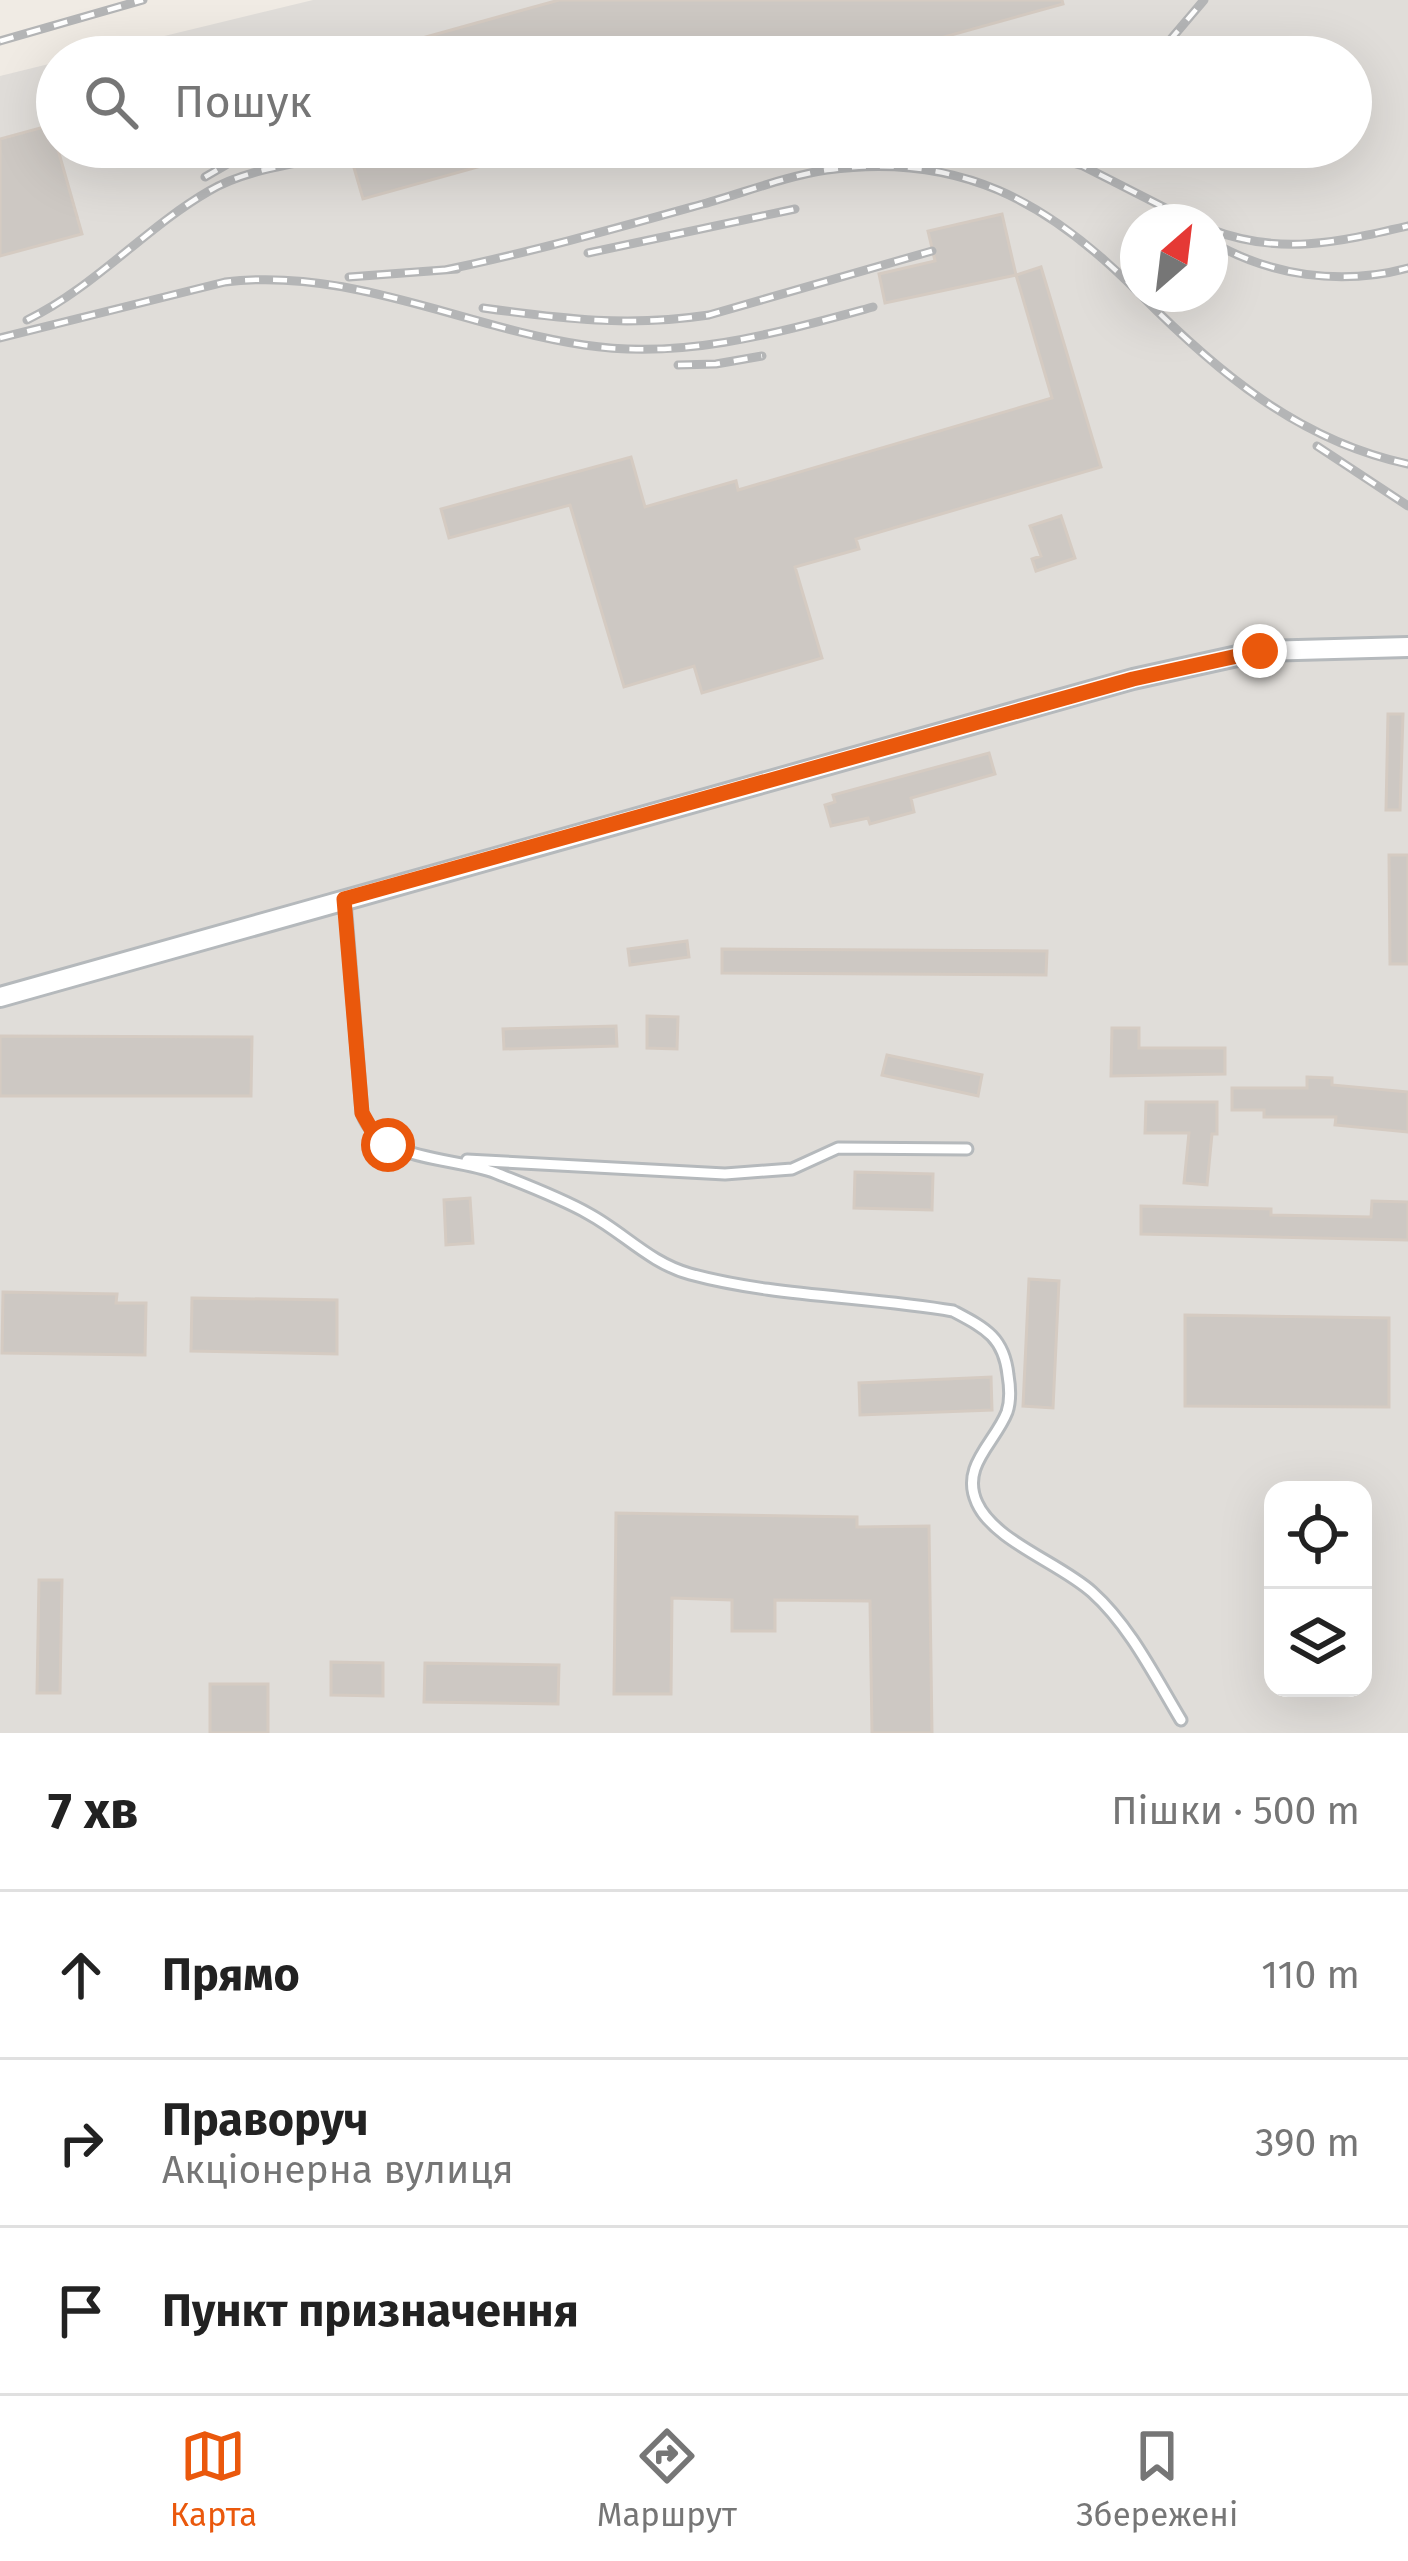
<!DOCTYPE html>
<html lang="uk">
<head>
<meta charset="utf-8">
<style>
  body { margin:0; font-family:"Fira Sans",sans-serif; background:#f6f6f6; color:#222 }
  .controls { position:absolute; right:36px; bottom:36px; display:grid; overflow:hidden; border-radius:24px; box-shadow:0 12px 48px #0002 }
  .controls button { width:108px; height:108px; display:grid; place-items:center; padding:0; border:0; border-bottom:3px solid #e0e0e0; background:#fff; color:#222; font:60px sans-serif }
  .compass { position:absolute; left:1120px; top:204px; width:108px; height:108px; border-radius:50%; background:#fff; box-shadow:0 12px 48px #0002; rotate:28deg }
  .stop { position:absolute; width:36px; height:36px; margin:-27px; border:9px solid #ea580c; border-radius:50%; background:#fff }
  .stop.end { background:#ea580c; border-color:#fff; box-shadow:0 3px 12px #0008 }
  .list { margin:0; padding:0; list-style:none }
  h2 { display:flex; justify-content:space-between; align-items:center; height:156px; margin:0; padding:0 48px; font-size:51px }
  h2 small { font-size:39px; font-weight:400; color:#767676 }
  .list li { display:grid; grid-template-columns:78px 1fr auto; gap:36px; align-items:center; box-sizing:border-box; height:168px; padding:0 48px; border-top:3px solid #e0e0e0 }
  .list b { display:block; font-size:45px; white-space:nowrap }
  .list p { margin:0; font-size:39px; white-space:nowrap; color:#767676 }
  .list em { font-size:39px; font-style:normal; color:#767676 }
  .icon { flex:none; width:66px; height:66px; fill:none; stroke:currentColor; stroke-width:2; stroke-linecap:round; stroke-linejoin:round }
  .map { position:relative; flex:none; width:1408px; height:1733px; overflow:hidden }
  .search { position:absolute; background:#fff; box-shadow:0 12px 48px #0002; left:36px; right:36px; top:36px; height:132px; display:flex; align-items:center; gap:30px; box-sizing:border-box; padding:0 42px; border-radius:66px; color:#767676; font-size:45px }
  .sheet { height:660px; background:#fff }
  nav { display:flex; justify-content:space-around; align-items:center; box-sizing:border-box; height:168px; border-top:3px solid #e0e0e0; background:#fff; font-size:33px; color:#767676 }
  nav a { display:grid; justify-items:center; gap:6px }
  nav .on { color:#ea580c }
  .map>svg:first-child { display:block }
  .industrial { fill:#e0ddd9; fill-rule:evenodd }
  .building { fill:#cdc8c3; stroke:#d5cbc2; stroke-width:3 }
  .lines { fill:none; stroke-linecap:round; stroke-linejoin:round }
  .service-casing { stroke:#b5b9bc; stroke-width:15 }
  .minor-casing { stroke:#b5b9bc; stroke-width:24 }
  .service { stroke:#fff; stroke-width:9 }
  .minor { stroke:#fff; stroke-width:18 }
  .rail-casing { stroke:#b4b5b6; stroke-width:9 }
  .rail { stroke:#fff; stroke-width:4.5; stroke-dasharray:14; stroke-linecap:butt }
  .route { stroke:#ea580c; stroke-width:15 }
</style>
</head>
<body>
<div class="map">
<svg width="1408" height="1733" viewBox="0 0 1408 1733">
  <rect width="100%" height="100%" fill="#f0ebe4"/>
  <path class="industrial" d="M313,0H1408V1733H0V76L57,62V147H1351V57H78ZM1138,222H1210V294H1138ZM1273,1490H1363V1688H1273Z"/>
  <path class="building" d="M559,0H1062L1063,4L872,57H369L368,53Z
    M51,125L82,234L0,256V139Z
    M348,147H535V151L363,199Z
    M1002,214L1016,275L885,303L879,274L935,261L928,231Z
    M1041,267L1101,467L856,539L859,549L795,567L822,658L702,693L694,666L624,687L570,505L449,538L441,509L631,457L645,507L736,481L738,490L1052,398L1016,275Z
    M1061,516L1075,558L1036,571L1032,559L1041,556L1030,526Z
    M1388,714H1403L1400,810H1386Z
    M989,753L995,774L911,798L914,812L870,824L868,818L831,826L825,805L835,802L833,795Z
    M1389,855H1408V964H1390Z
    M687,941L689,957L630,965L628,949Z
    M722,949L1047,951L1046,975L722,973Z
    M647,1016L678,1017L677,1049L647,1048Z
    M616,1026L617,1046L504,1049L503,1029Z
    M1112,1028H1139V1048H1225V1074L1111,1076Z
    M0,1036L252,1037L251,1096H0Z
    M887,1055L982,1075L978,1096L882,1075Z
    M1307,1077L1332,1078V1085L1408,1092V1132L1335,1125L1336,1117H1264V1110H1232V1088H1307Z
    M1146,1102H1217V1134H1212L1207,1185L1184,1183L1189,1133H1145Z
    M855,1172L933,1174L932,1210L854,1208Z
    M470,1198L473,1243L446,1245L444,1200Z
    M1372,1201L1408,1202V1240L1141,1234V1206L1271,1209V1215L1371,1217Z
    M1029,1279L1059,1281L1053,1408L1023,1406Z
    M3,1292L117,1294L116,1303H146L145,1355L2,1353Z
    M192,1298L337,1300V1354L191,1351Z
    M1185,1315L1389,1318V1407L1185,1406Z
    M991,1377L992,1410L860,1415L859,1383Z
    M616,1513L857,1517V1527L929,1526L932,1733H872L870,1601L775,1600V1631H732V1600L672,1598L671,1694H614Z
    M39,1580H62L60,1693H37Z
    M331,1662L383,1663V1696L331,1695Z
    M425,1663L559,1665L558,1704L424,1702Z
    M210,1684H268V1733H210Z"/>
  <g class="lines">
    <g class="service-casing">
      <path id="service" d="M345,901L362,1113C380,1163 452,1156 496,1173C526,1185 561,1198 589,1214C624,1233 650,1263 690,1274C775,1297 866,1296 953,1311C985,1328 1004,1337 1008,1375C1010,1387 1011,1400 1007,1412C995,1443 960,1466 977,1503C994,1541 1060,1563 1092,1592C1130,1626 1155,1677 1181,1720
        M467,1160L725,1174L792,1169L838,1148L967,1149"/>
    </g>
    <g class="minor-casing">
      <path id="minor" d="M0,997L1133,679L1260,651L1408,647"/>
    </g>
    <use href="#service" class="service"/>
    <use href="#minor" class="minor"/>
    <g class="rail-casing">
      <path id="rail" d="M0,41L143,0
        M1146,57L1165,46L1204,0
        M1020,147L1083,166L1193,222
        M872,158L928,147
        M803,161L854,147
        M205,177L248,152L268,147
        M1210,229C1279,256 1339,242 1408,226
        M1210,241C1270,276 1341,286 1408,268
        M588,253L795,209
        M445,270C532,252 617,228 703,204C743,193 786,176 827,170C959,152 1048,201 1138,292
        M349,277L457,269
        M1140,294C1216,371 1299,441 1408,464
        M483,308C564,319 628,327 709,315L932,251
        M27,320C95,287 145,228 209,191C246,169 294,165 335,155
        M0,338L225,282C351,267 463,327 584,345C684,360 777,333 873,307
        M678,365L716,364L762,356
        M1317,446L1408,506"/>
    </g>
    <use href="#rail" class="rail"/>
  </g>
  <g class="lines">
    <path class="route" d="M388,1145L375,1136L362,1113L344,899L1133,679L1260,651"/>
  </g>
</svg>
<div class="controls">
<button><svg class="icon" aria-label="locate" viewBox="0 0 24 24"><circle cx="12" cy="12" r="6"/><path d="M12 2v4M12 18v4M2 12h4M18 12h4"/></svg></button>
<button><svg class="icon" aria-label="layers" viewBox="0 0 24 24"><path d="M12 4l9 5-9 5-9-5zM3 14l9 5 9-5"/></svg></button>
</div>
<svg class="compass" viewBox="-18 -18 36 36"><path d="M0-13l5 13h-10z" fill="#e53935"/><path d="M0 13l5-13h-10z" fill="#767676"/></svg>
<div class="stop" style="left:388px;top:1145px"></div>
<div class="stop end" style="left:1260px;top:651px"></div>
<div class="search"><svg class="icon" aria-label="search" viewBox="0 0 24 24"><circle cx="10" cy="10" r="6"/><path d="M15 15l6 6"/></svg>Пошук</div>
</div>
<section class="sheet">
<h2>7 хв<small>Пішки · 500 m</small></h2>
<ul class="list">
<li><svg class="icon" aria-label="ahead" viewBox="0 0 24 24"><path d="M12 20V5M6 11l6-6 6 6"/></svg><div><b>Прямо</b></div><em>110 m</em></li>
<li><svg class="icon" aria-label="right" viewBox="0 0 24 24"><path d="M7 20v-9h11M14 6l5 5-5 5"/></svg><div><b>Праворуч</b><p>Акціонерна вулиця</p></div><em>390 m</em></li>
<li><svg class="icon" aria-label="arrive" viewBox="0 0 24 24"><path d="M6 21V4h12l-3 4 3 4H6"/></svg><div><b>Пункт призначення</b></div></li>
</ul>
</section>
<nav>
<a class="on"><svg class="icon" aria-label="map" viewBox="0 0 24 24"><path d="M3 6l6-2 6 2 6-2v14l-6 2-6-2-6 2zM9 4v14M15 6v14"/></svg>Карта</a>
<a><svg class="icon" aria-label="directions" viewBox="0 0 24 24"><path d="M12 3l9 9-9 9-9-9zM9 14v-3h6M13 9l2 2-2 2"/></svg>Маршрут</a>
<a><svg class="icon" aria-label="saved" viewBox="0 0 24 24"><path d="M7 4h10v16l-5-4-5 4z"/></svg>Збережені</a>
</nav>
</body>
</html>
